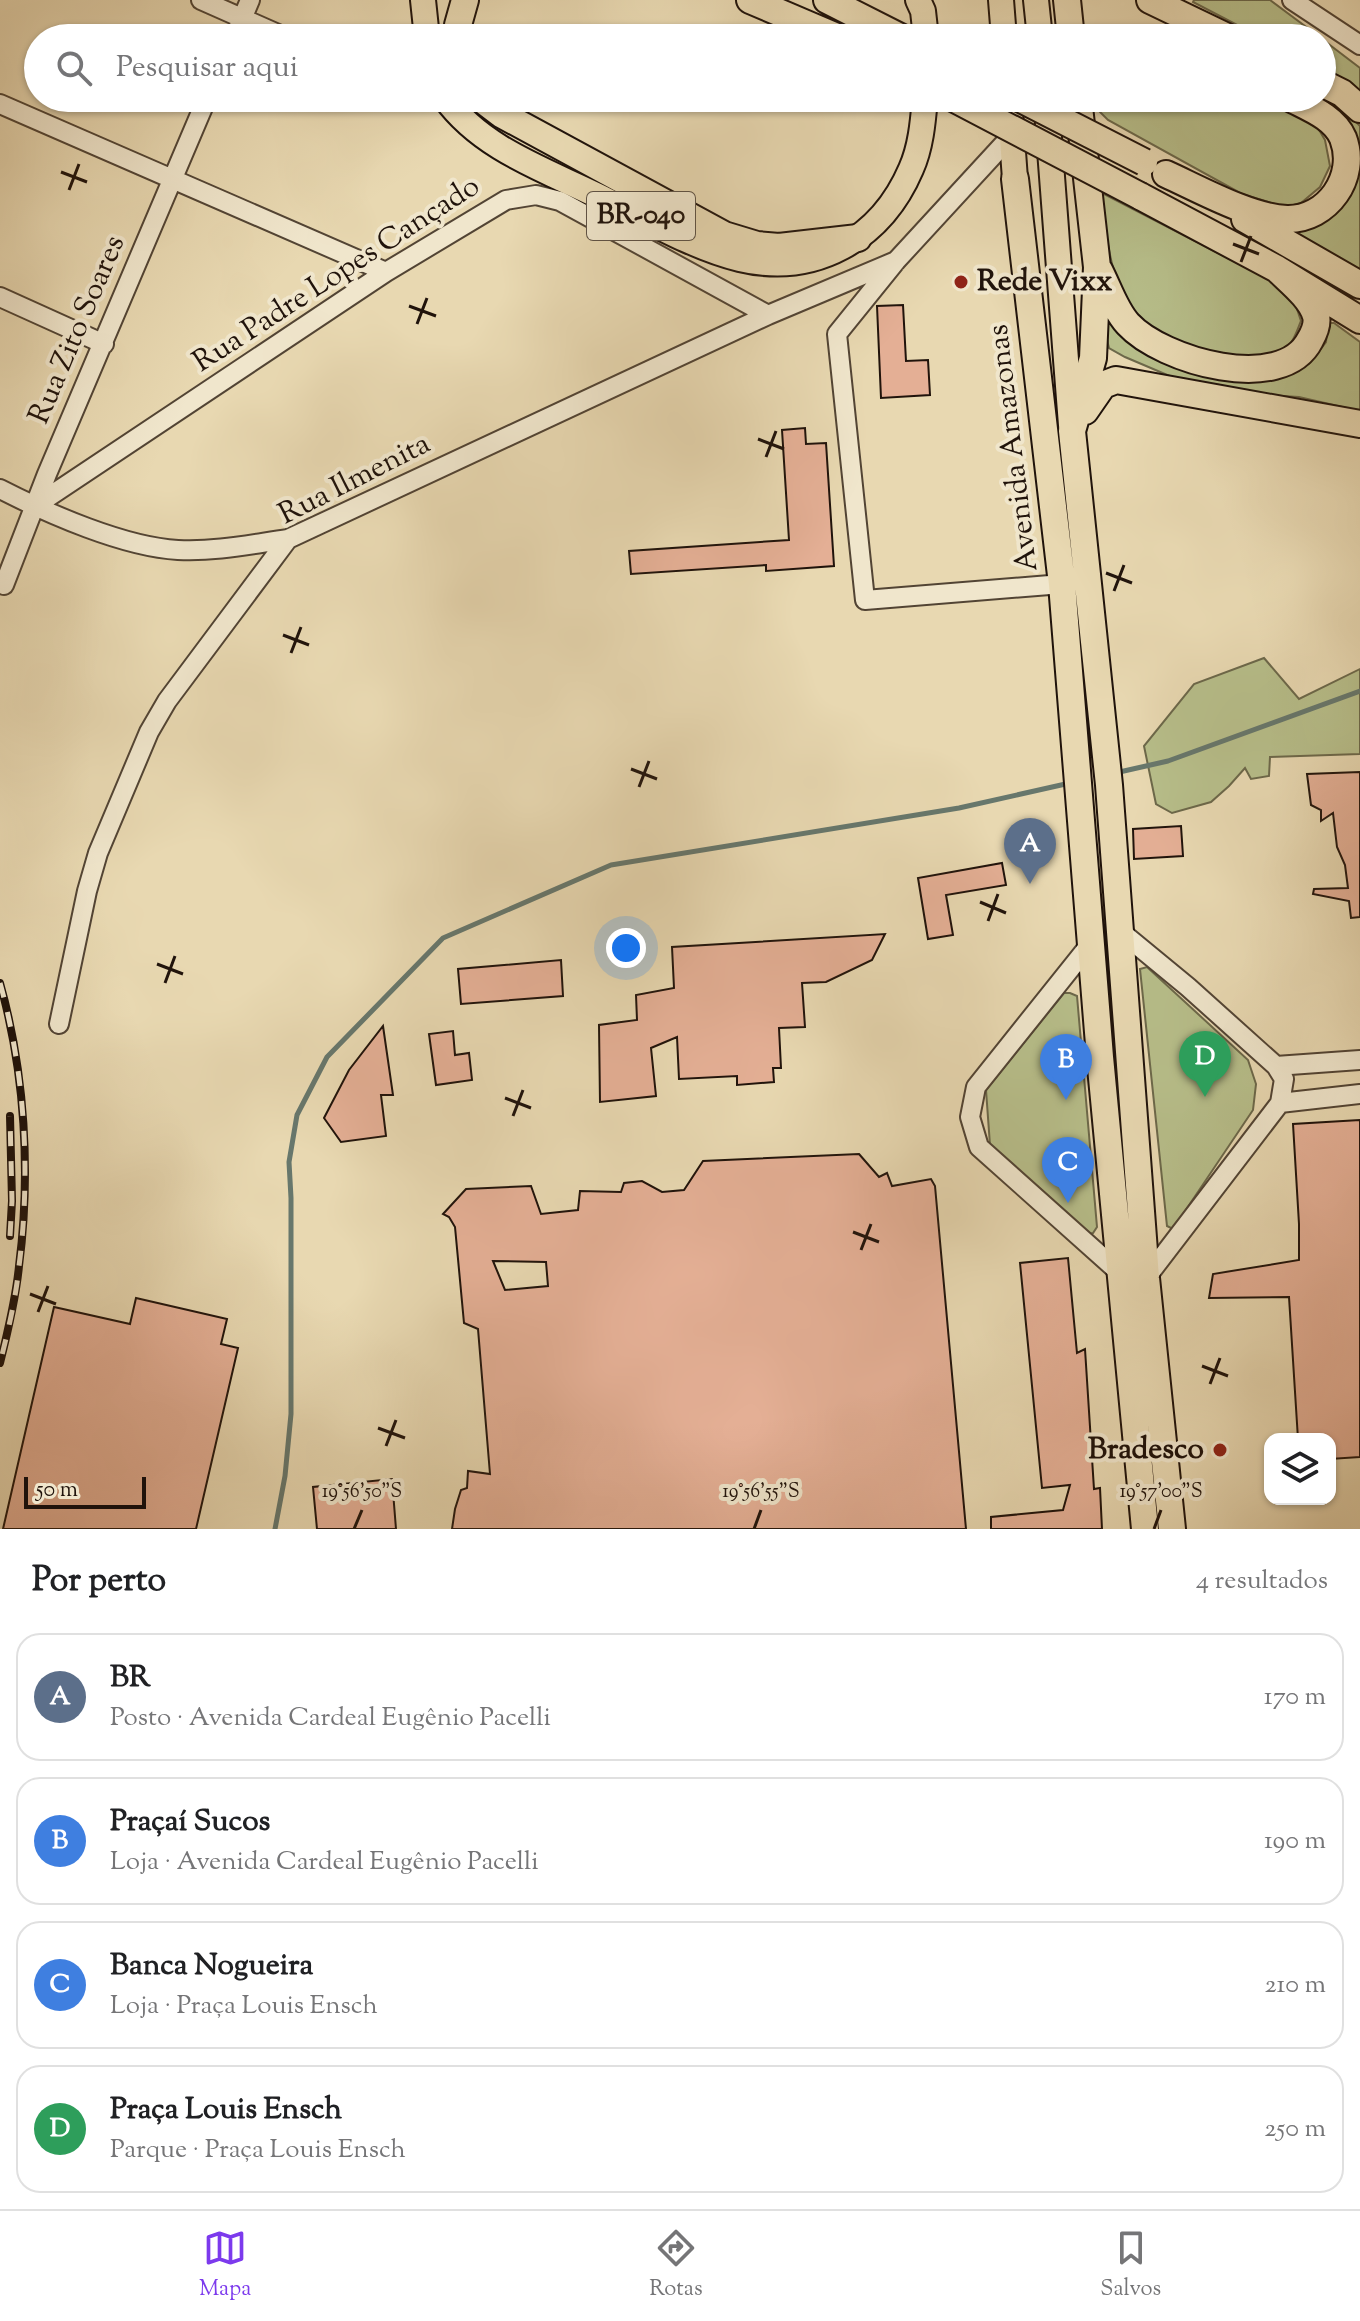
<!DOCTYPE html>
<html lang="pt">
<head>
<meta charset="utf-8">
<style>
  body { margin:0; font-family:"Sorts Mill Goudy",serif; background:#f6f6f6; color:#202124 }
  .controls { position:absolute; right:24px; bottom:24px; display:grid; overflow:hidden; border-radius:16px; box-shadow:0 2px 6px #0004 }
  .controls button { width:72px; height:72px; display:grid; place-items:center; padding:0; border:0; border-bottom:2px solid #e0e0e0; background:#fff; color:#202124; font:40px sans-serif }
  .scale { position:absolute; left:24px; bottom:20px; width:122px; box-sizing:border-box; padding-left:8px; border:4px solid #20130b; border-top:0; font-size:22px; line-height:28px; white-space:nowrap; color:#20130b; -webkit-text-stroke:6px #f0e6cc; paint-order:stroke }
  .you { position:absolute; left:626px; top:948px; width:28px; height:28px; margin:-20px; border:6px solid #fff; border-radius:50%; background:#1a73e8; box-shadow:0 0 0 12px #1a73e833 }
  .badge { display:grid; place-items:center; width:52px; height:52px; border-radius:50%; background:#7c3aed; color:#fff; font-size:26px; font-weight:700 }
  .pin { position:absolute; translate:-50% -66px; filter:drop-shadow(0 2px 4px #0008) }
  .pin::after { content:''; position:absolute; top:42px; width:28px; height:24px; background:inherit; clip-path:polygon(0 0,100% 0,50% 100%) }
  .list { margin:0; padding:0; list-style:none }
  h2 { display:flex; justify-content:space-between; align-items:center; height:104px; margin:0; padding:0 32px; font-size:34px }
  h2 small { font-size:26px; font-weight:400; color:#757577 }
  .list li { display:grid; grid-template-columns:52px 1fr auto; gap:24px; align-items:center; box-sizing:border-box; height:128px; margin:0 16px 16px; padding:0 16px; border:2px solid #e0e0e0; border-radius:24px }
  .list b { display:block; font-size:30px; white-space:nowrap }
  .list p { margin:0; font-size:26px; white-space:nowrap; color:#757577 }
  .list em { font-size:26px; font-style:normal; color:#757577 }
  .icon { flex:none; width:44px; height:44px; fill:none; stroke:currentColor; stroke-width:2; stroke-linecap:round; stroke-linejoin:round }
  .map { position:relative; flex:none; width:1360px; height:1529px; overflow:hidden }
  .search { position:absolute; background:#fff; box-shadow:0 2px 6px #0004; left:24px; right:24px; top:24px; height:88px; display:flex; align-items:center; gap:20px; box-sizing:border-box; padding:0 28px; border-radius:44px; color:#757577; font-size:30px }
  .sheet { height:680px; background:#fff }
  nav { display:flex; justify-content:space-around; align-items:center; box-sizing:border-box; height:112px; border-top:2px solid #e0e0e0; background:#fff; font-size:22px; color:#757577 }
  nav a { display:grid; justify-items:center; gap:4px }
  nav .on { color:#7c3aed }
  .map>svg:first-child { display:block }
  .green { fill:#b7be8a; stroke:#6c684a; stroke-width:2 }
  .lines { fill:none; stroke-linecap:round; stroke-linejoin:round }
  .stream { stroke:#67776c; stroke-width:5 }
  .building { fill:#e4af95; stroke:#20130b; stroke-width:2; fill-rule:evenodd }
  .minor-casing { stroke:#524434; stroke-width:22 }
  .major-casing { stroke:#20130b; stroke-width:28 }
  .highway-casing { stroke:#20130b; stroke-width:30 }
  .minor { stroke:#f0e6cc; stroke-width:18 }
  .major { stroke:#e8d8b1; stroke-width:24 }
  .highway { stroke:#e8d8b1; stroke-width:26 }
  .rail-casing { stroke:#20130b; stroke-width:8 }
  .rail { stroke:#f0e6cc; stroke-width:5; stroke-dasharray:15; stroke-linecap:butt }
  .highway-bridge-casing { stroke:#20130b; stroke-width:30; stroke-linecap:butt }
  .highway-bridge { stroke:#e8d8b1; stroke-width:26 }
  .ticks { fill:none; stroke:#20130b; stroke-width:3 }
  .poi-dot { fill:#8f2418; stroke:#f0e6cc; stroke-width:3 }
  .labels { text-anchor:middle; dominant-baseline:central; stroke-width:8; stroke-linejoin:round; paint-order:stroke }
  .shield { fill:#f0e6cc; stroke:#5e5245; stroke-width:2 }
  .shield-label { font-size:28px; font-weight:bold; fill:#20130b }
  .street-label { font-size:30px; fill:#20130b; stroke:#f0e6cc }
  .poi-label { font-size:30px; font-weight:bold; fill:#20130b; stroke:#f0e6cc; text-anchor:start }
  .ticks-label { font-size:20px; text-anchor:middle; fill:#20130b; stroke:#f0e6cc; stroke-width:8; stroke-linejoin:round; paint-order:stroke }
</style>
</head>
<body>
<div class="map">
<svg width="1360" height="1529" viewBox="0 0 1360 1529">
  <rect width="100%" height="100%" fill="#e8d8b1"/>
  <filter id="stains"><feTurbulence type="fractalNoise" baseFrequency=".0025" numOctaves="4"/><feColorMatrix values="0 0 0 0 .2 0 0 0 0 .09 0 0 0 0 .02 0 0 0 .5 -.17"/></filter>
  <radialGradient id="worn" r=".72"><stop offset=".6" stop-color="#630" stop-opacity="0"/><stop offset="1" stop-color="#630" stop-opacity=".3"/></radialGradient>
  <path class="green" d="M1194,0H1270L1321,38H1262L1193,2Z
    M1322,39L1360,68V95L1348,84L1322,70Z
    M1105,98H1263L1315,123L1325,140L1330,166L1320,187L1301,203L1285,207L1242,194L1108,120L1100,112Z
    M1341,107L1360,126V271L1290,229C1310,227 1324,223 1338,210L1337,111Z
    M1104,194L1270,280L1296,306L1301,321C1298,328 1295,338 1290,344C1270,367 1195,353 1171,341C1157,333 1142,324 1133,310C1109,277 1107,237 1101,198Z
    M1106,313L1119,332L1281,377L1309,364L1326,342L1328,323H1334L1360,342V411L1299,397L1264,395L1179,380L1125,357L1109,348L1107,340Z
    M1264,658L1299,699L1360,669V754L1270,757L1269,776L1251,779L1245,768L1229,786L1211,802L1172,813L1156,804L1144,746L1194,684Z
    M1147,967L1248,1060L1256,1084L1253,1110L1173,1229L1167,1226L1140,969Z
    M1064,993H1070L1077,996L1097,1227L1093,1233L1089,1234L990,1145L986,1090Z"/>
  <g class="lines">
    <path class="stream" d="M1115,773L1168,761L1360,691
      M275,1529L285,1476L291,1414V1198L289,1162L297,1115L327,1057L443,938L611,865L959,808L1070,783"/>
  </g>
  <path class="building" d="M903,305L906,361L928,360L930,395L881,398L877,306Z
    M805,428L806,444L826,443L834,566L766,571V565L631,574L629,551L789,540L782,430Z
    M1360,772V917L1351,918L1349,901L1313,894L1314,889L1348,888L1345,865L1337,847L1333,813L1321,821V810L1311,805L1307,774Z
    M1181,826L1183,856L1134,859L1133,829Z
    M1002,863L1006,885L946,895L953,935L928,939L918,878Z
    M885,934L872,960L826,982L802,983L805,1027L779,1028L781,1068H773L774,1082L737,1085V1076L679,1079L677,1037L651,1048L656,1096L600,1102L599,1025L637,1020L636,995L674,988L672,947Z
    M561,960L563,996L461,1004L458,969Z
    M383,1026L393,1095H381L386,1136L341,1142L324,1118L349,1070Z
    M453,1031L455,1055L469,1053L472,1080L436,1085L429,1034Z
    M1360,1120V1457L1330,1459V1439H1298L1289,1297L1209,1298L1213,1274L1299,1260V1224L1293,1124Z
    M859,1154L879,1177L887,1173L892,1186L931,1179L935,1186L966,1529H452L455,1509L461,1490L467,1488L468,1471L490,1474L478,1329L464,1323L455,1227L449,1217L443,1214L466,1189L531,1186L541,1214L578,1210L580,1191L621,1192L624,1183L642,1181L662,1192L684,1190L703,1161ZM493,1261L546,1262L548,1286L505,1290Z
    M1068,1258L1077,1353L1085,1349L1094,1489L1100,1488L1102,1529H991V1517L1063,1510L1070,1485L1042,1488L1020,1263Z
    M136,1298L227,1319L221,1344L238,1348L196,1529H3L54,1307L130,1324Z
    M392,1479L396,1529H317L313,1487Z"/>
  <g class="lines">
    <g class="minor-casing">
      <path id="minor" d="M201,0L287,38
        M1292,0L1360,45
        M234,38L250,0
        M0,104L386,272
        M1012,135L896,261L837,334L865,600L1062,584
        M0,297L104,344
        M0,489C49,514 124,547 178,550C215,552 252,544 288,539
        M35,506L386,272L506,200L536,195L560,201L768,315
        M4,585L47,474L207,98
        M1120,931L1188,987L1276,1066L1284,1079L1280,1103L1146,1278
        M1091,943L976,1087L970,1117L979,1147L1120,1273
        M59,1024L87,891L98,853L149,732L167,701L288,539L768,315L896,261
        M1276,1066L1360,1060
        M1280,1103L1360,1094"/>
    </g>
    <g class="major-casing">
      <path id="major" d="M423,0L427,38
        M918,0L923,11L926,38
        M1001,0L1004,38
        M1036,0L1040,38
        M445,98C481,148 543,169 596,195C640,216 693,248 740,259C815,277 881,239 911,169C921,147 923,121 925,98
        M1009,98L1015,179
        M1046,98L1071,425"/>
    </g>
    <g class="highway-casing">
      <path id="highway" d="M750,0L839,38
        M827,0L902,38
        M1067,0L1071,38
        M1150,0L1229,38
        M457,38L458,25L465,0
        M1322,83L1342,93L1360,109
        M480,98L501,114L724,235L757,245L779,247L858,238
        M1078,98L1097,267L1093,358L1072,431L1109,785L1146,1278L1172,1529
        M1166,174C1199,189 1251,218 1287,219C1327,220 1358,177 1343,138C1334,117 1309,108 1290,98
        M1015,179L1062,584L1100,1057L1145,1529
        M1140,196L1277,269L1360,320
        M1245,219L1360,285
        M1099,270C1108,287 1115,310 1128,324C1162,361 1282,395 1310,340C1314,333 1318,324 1316,316C1311,298 1290,282 1277,269
        M1085,411L1103,385L1116,380L1360,424"/>
    </g>
    <use href="#minor" class="minor"/>
    <use href="#major" class="major"/>
    <use href="#highway" class="highway"/>
    <g class="rail-casing">
      <path id="rail" d="M0,983C25,1073 31,1173 19,1266C16,1298 8,1331 0,1363
        M10,1236L12,1201L10,1116"/>
    </g>
    <use href="#rail" class="rail"/>
    <g class="highway-bridge-casing">
      <path id="highway-bridge" d="M953,98L1140,196
        M1019,98L1144,162"/>
    </g>
    <use href="#highway-bridge" class="highway-bridge"/>
  </g>
  <path class="ticks" d="M61,172L87,182M69,190L79,164M1233,244L1259,254M1241,262L1251,236M409,306L436,316M417,324L427,298M758,439L784,449M766,457L776,431M1106,573L1132,583M1114,591L1124,565M283,635L309,645M291,653L301,627M631,769L657,779M639,787L649,761M980,902L1006,913M988,921L998,894M157,964L183,974M165,983L175,956M505,1098L531,1108M513,1116L523,1090M853,1232L879,1242M861,1250L871,1224M30,1294L56,1304M38,1312L48,1286M1202,1366L1228,1376M1210,1384L1220,1358M378,1428L405,1438M386,1446L396,1420M354,1529L362,1510M754,1529L761,1510M1154,1529L1161,1510"/>
  <g class="poi-dot">
    <circle cx="961" cy="282" r="8"/>
    <circle cx="1220" cy="1450" r="8"/>
  </g>
  <g class="labels">
    <rect class="shield" x="587" y="192" width="108" height="48" rx="6"/>
    <g class="shield-label">
      <text x="641" y="216">BR-040</text>
    </g>
    <g class="street-label">
      <text transform="translate(337 275) rotate(-33)">Rua Padre Lopes Cançado</text>
      <text transform="translate(78 330) rotate(-67)">Rua Zito Soares</text>
      <text transform="translate(1014 448) rotate(-97)">Avenida Amazonas</text>
      <text transform="translate(355 480) rotate(-27)">Rua Ilmenita</text>
    </g>
    <g class="poi-label">
      <text x="977" y="282">Rede Vixx</text>
      <text x="1204" y="1450" text-anchor="end">Bradesco</text>
    </g>
  </g>
  <g class="ticks-label">
    <text x="362" y="1497">19°56'50"S</text>
    <text x="761" y="1497">19°56'55"S</text>
    <text x="1161" y="1497">19°57'00"S</text>
  </g>
  <rect width="100%" height="100%" filter="url(#stains)"/>
  <rect width="100%" height="100%" fill="url(#worn)"/>
</svg>
<div class="controls">
<button><svg class="icon" aria-label="layers" viewBox="0 0 24 24"><path d="M12 4l9 5-9 5-9-5zM3 14l9 5 9-5"/></svg></button>
</div>
<div class="scale">50 m</div>
<div class="you"></div>
<div class="pin badge" style="left:1030px;top:884px;background:#5c6f8a">A</div>
<div class="pin badge" style="left:1066px;top:1100px;background:#3f7fe0">B</div>
<div class="pin badge" style="left:1068px;top:1203px;background:#3f7fe0">C</div>
<div class="pin badge" style="left:1205px;top:1097px;background:#2e9e5b">D</div>
<div class="search"><svg class="icon" aria-label="search" viewBox="0 0 24 24"><circle cx="10" cy="10" r="6"/><path d="M15 15l6 6"/></svg>Pesquisar aqui</div>
</div>
<section class="sheet">
<h2>Por perto<small>4 resultados</small></h2>
<ul class="list">
<li><span class="badge" style="background:#5c6f8a">A</span><div><b>BR</b><p>Posto · Avenida Cardeal Eugênio Pacelli</p></div><em>170 m</em></li>
<li><span class="badge" style="background:#3f7fe0">B</span><div><b>Praçaí Sucos</b><p>Loja · Avenida Cardeal Eugênio Pacelli</p></div><em>190 m</em></li>
<li><span class="badge" style="background:#3f7fe0">C</span><div><b>Banca Nogueira</b><p>Loja · Praça Louis Ensch</p></div><em>210 m</em></li>
<li><span class="badge" style="background:#2e9e5b">D</span><div><b>Praça Louis Ensch</b><p>Parque · Praça Louis Ensch</p></div><em>250 m</em></li>
</ul>
</section>
<nav>
<a class="on"><svg class="icon" aria-label="map" viewBox="0 0 24 24"><path d="M3 6l6-2 6 2 6-2v14l-6 2-6-2-6 2zM9 4v14M15 6v14"/></svg>Mapa</a>
<a><svg class="icon" aria-label="directions" viewBox="0 0 24 24"><path d="M12 3l9 9-9 9-9-9zM9 14v-3h6M13 9l2 2-2 2"/></svg>Rotas</a>
<a><svg class="icon" aria-label="saved" viewBox="0 0 24 24"><path d="M7 4h10v16l-5-4-5 4z"/></svg>Salvos</a>
</nav>
</body>
</html>
